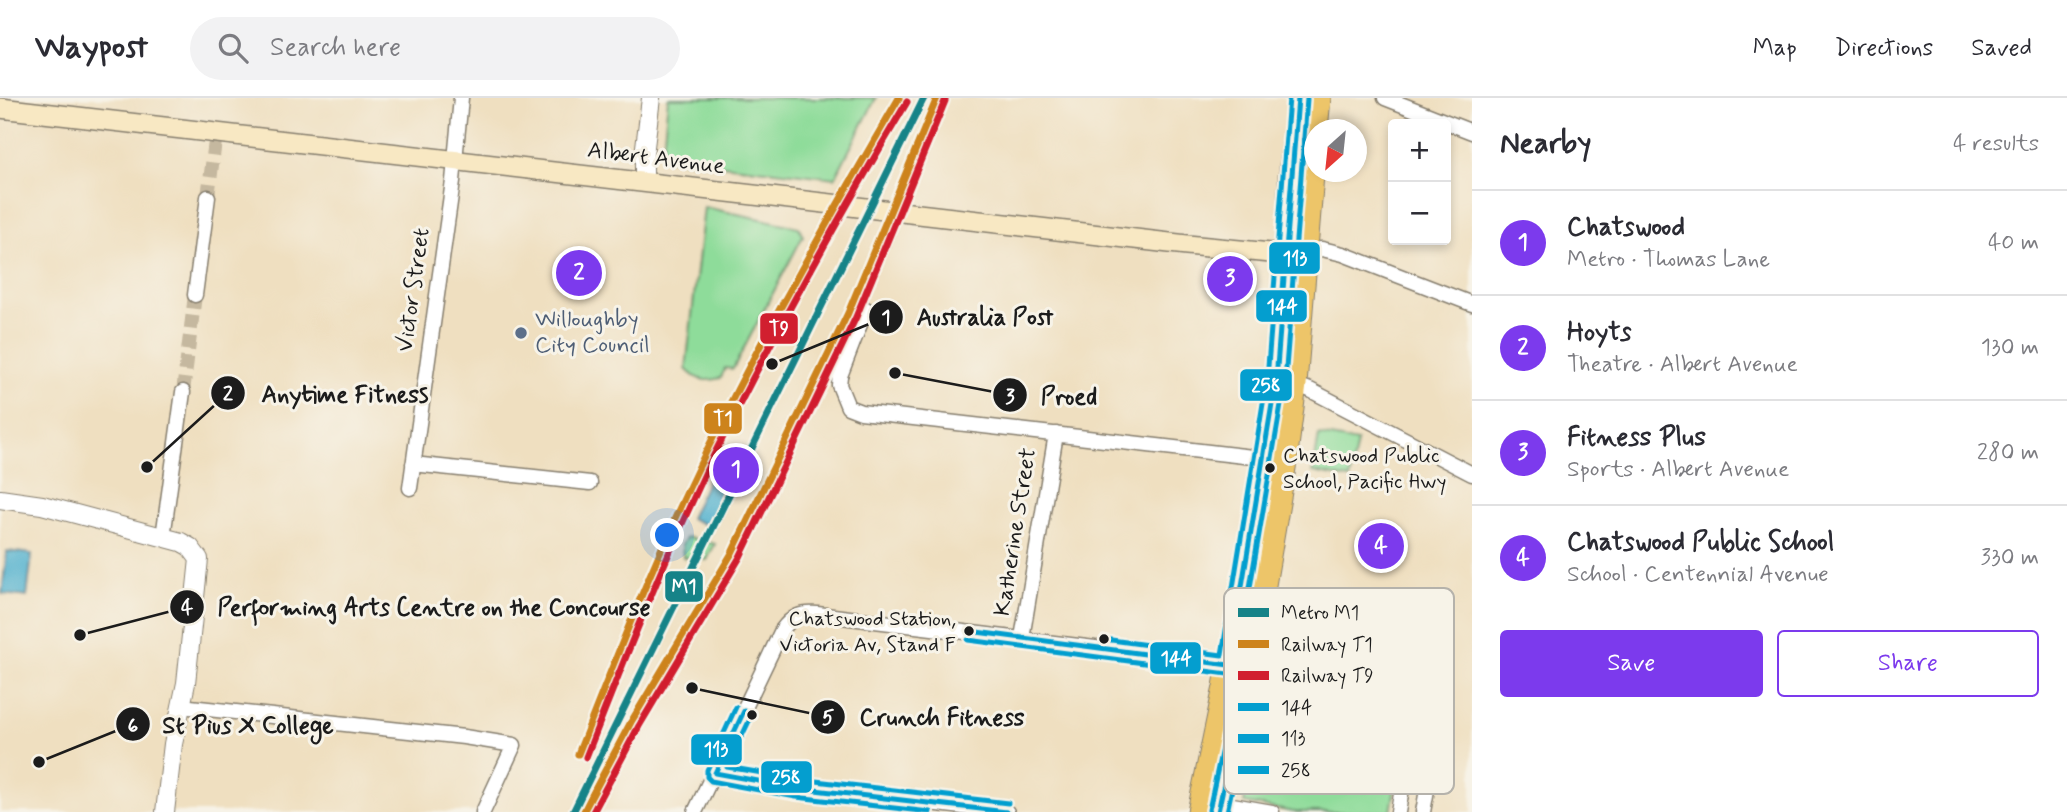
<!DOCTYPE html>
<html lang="en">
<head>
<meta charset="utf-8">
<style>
  body { margin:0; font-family:Mynerve,sans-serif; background:#f2f2f3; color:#2b2b33 }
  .controls { position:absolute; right:21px; top:21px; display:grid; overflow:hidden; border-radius:7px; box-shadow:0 4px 10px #0003 }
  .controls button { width:63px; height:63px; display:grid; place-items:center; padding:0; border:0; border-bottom:2px solid #e1e1e2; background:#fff; color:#2b2b33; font:35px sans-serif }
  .compass { position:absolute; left:1304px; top:21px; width:63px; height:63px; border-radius:50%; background:#fff; box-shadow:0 4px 10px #0003; rotate:207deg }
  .you { position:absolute; left:668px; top:438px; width:24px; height:24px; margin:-18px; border:5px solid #fff; border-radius:50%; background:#1a73e8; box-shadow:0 0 0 10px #1a73e833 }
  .badge { display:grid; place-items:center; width:46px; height:46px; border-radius:50%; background:#7c3aed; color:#fff; font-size:23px; font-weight:700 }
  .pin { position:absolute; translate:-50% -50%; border:4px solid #fff; box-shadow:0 2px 7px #0006 }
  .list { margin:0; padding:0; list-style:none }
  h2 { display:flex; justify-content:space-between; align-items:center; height:91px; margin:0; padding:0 28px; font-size:30px }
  h2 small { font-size:23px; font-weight:400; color:#7c7c81 }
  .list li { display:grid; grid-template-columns:46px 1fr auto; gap:21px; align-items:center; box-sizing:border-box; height:105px; padding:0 28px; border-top:2px solid #e1e1e2 }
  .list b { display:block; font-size:26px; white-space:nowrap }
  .list p { margin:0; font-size:23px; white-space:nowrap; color:#7c7c81 }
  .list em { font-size:23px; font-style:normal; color:#7c7c81 }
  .actions { display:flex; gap:14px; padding:21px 28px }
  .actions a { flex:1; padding:16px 0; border:2px solid #7c3aed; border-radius:7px; text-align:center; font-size:24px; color:#7c3aed }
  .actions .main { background:#7c3aed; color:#fff }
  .icon { flex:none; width:38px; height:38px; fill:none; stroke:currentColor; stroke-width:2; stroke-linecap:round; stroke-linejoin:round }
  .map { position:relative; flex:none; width:1472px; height:714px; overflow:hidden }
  header { display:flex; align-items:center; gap:42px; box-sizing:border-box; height:98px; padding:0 35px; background:#fff; border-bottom:2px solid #e1e1e2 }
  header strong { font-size:33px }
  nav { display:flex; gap:38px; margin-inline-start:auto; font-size:24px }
  .search { width:490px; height:63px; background:#f2f2f3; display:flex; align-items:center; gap:18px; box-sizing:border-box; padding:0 24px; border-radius:38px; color:#7c7c81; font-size:26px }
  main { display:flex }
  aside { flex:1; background:#fff }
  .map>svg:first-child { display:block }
  .green { fill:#8edc9a; stroke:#557c5b; stroke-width:2 }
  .water { fill:#4fb0ce; stroke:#366675; stroke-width:2 }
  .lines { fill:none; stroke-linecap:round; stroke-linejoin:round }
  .minor-tunnel { stroke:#c5b89f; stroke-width:14; stroke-dasharray:14 7; stroke-linecap:butt }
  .minor-casing { stroke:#867e6e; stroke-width:17 }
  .tertiary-casing { stroke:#867e6e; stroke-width:20 }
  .secondary-casing { stroke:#867e6e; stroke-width:22 }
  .trunk-casing { stroke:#867e6e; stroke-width:25 }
  .minor { stroke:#fff; stroke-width:14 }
  .tertiary { stroke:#fff; stroke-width:18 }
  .secondary { stroke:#f8e8c3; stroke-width:19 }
  .trunk { stroke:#edc569; stroke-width:23 }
  .bus-1-casing { stroke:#f7f3e8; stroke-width:10 }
  .bus-2-casing { stroke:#f7f3e8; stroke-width:10 }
  .bus-3-casing { stroke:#f7f3e8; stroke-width:10 }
  .bus-1 { stroke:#049ecf; stroke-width:5 }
  .bus-2 { stroke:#049ecf; stroke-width:5 }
  .bus-3 { stroke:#049ecf; stroke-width:5 }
  .rail-1-casing { stroke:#f7f3e8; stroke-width:12 }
  .rail-2-casing { stroke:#f7f3e8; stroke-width:12 }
  .rail-1 { stroke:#cd831c; stroke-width:7 }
  .rail-2 { stroke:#d11f2f; stroke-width:7 }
  .metro-1-casing { stroke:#f7f3e8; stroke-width:12 }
  .metro-1 { stroke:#168388; stroke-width:7 }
  .service-dot { fill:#5c6f8a; stroke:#f7f3e8; stroke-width:2.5 }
  .bus-dot { fill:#1c1c1c; stroke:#f7f3e8; stroke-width:2.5 }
  .labels { text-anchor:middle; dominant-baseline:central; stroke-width:6; stroke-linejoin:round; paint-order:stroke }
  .bus-label { font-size:21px; fill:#1c1c1c; stroke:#f7f3e8; text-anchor:start }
  .street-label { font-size:23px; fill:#1c1c1c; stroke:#f7f3e8 }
  .service-label { font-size:23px; fill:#4e5e75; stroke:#f7f3e8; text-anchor:start }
  .key { fill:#f7f3e8; stroke:#b5b2ab; stroke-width:2 }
  .key-label { font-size:19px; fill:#1c1c1c }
  .leader { fill:none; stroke:#1c1c1c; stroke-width:2.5 }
  .callout-dot { fill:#1c1c1c; stroke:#f7f3e8; stroke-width:2.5 }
  .mark-label { font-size:21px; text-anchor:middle; font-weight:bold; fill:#fff }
  .callout-label { font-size:24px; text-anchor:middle; font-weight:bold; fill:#1c1c1c; stroke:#f7f3e8; stroke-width:6; stroke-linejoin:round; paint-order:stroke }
  .line-badge { stroke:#f7f3e8; stroke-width:2.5 }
  .badge-label { font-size:19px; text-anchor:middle; font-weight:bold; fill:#fff }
</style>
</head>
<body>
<header>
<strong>Waypost</strong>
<div class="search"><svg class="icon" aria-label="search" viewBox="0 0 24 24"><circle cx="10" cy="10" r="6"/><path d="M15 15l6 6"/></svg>Search here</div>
<nav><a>Map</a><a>Directions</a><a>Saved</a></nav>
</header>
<main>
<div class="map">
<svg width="1472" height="714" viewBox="0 0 1472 714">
  <rect width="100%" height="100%" fill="#f7f3e8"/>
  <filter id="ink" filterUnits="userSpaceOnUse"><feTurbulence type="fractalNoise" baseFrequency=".0143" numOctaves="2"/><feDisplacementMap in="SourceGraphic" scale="14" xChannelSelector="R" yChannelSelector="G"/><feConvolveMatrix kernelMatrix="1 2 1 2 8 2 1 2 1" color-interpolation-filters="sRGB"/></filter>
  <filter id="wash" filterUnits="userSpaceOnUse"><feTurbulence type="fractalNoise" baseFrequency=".00686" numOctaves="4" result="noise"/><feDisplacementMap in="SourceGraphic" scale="28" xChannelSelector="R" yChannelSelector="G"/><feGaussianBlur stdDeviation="1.57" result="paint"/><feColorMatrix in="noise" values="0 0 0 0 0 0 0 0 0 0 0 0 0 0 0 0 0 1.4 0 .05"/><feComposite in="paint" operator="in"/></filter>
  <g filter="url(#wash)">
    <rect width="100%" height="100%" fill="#efdfc0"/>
    <path class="green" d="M668,0H876L835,80L662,60Z
      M704,109L799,129L803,138L733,271L725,270L721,280C706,284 697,283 686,271Z
      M1319,337L1357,344L1350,381L1313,374Z
      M687,439L715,446L707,462L683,459L682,446Z
      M1254,651L1397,678L1391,714H1293L1244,705Z"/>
    <path class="water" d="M723,350L744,360L712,430L690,420Z
      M7,453L32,456L27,499L2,496Z"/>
  </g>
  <g filter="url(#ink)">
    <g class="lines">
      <path class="minor-tunnel" d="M208,99L216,35
        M183,294L195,197"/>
      <g class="minor-casing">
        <path id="minor" d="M1385,0L1472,34
          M1306,152L1322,151L1343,156L1472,206
          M195,197L208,99
          M866,211L840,278L839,287L848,309L861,314L1270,361
          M1289,284L1310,292L1472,376
          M413,366L590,385
          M410,390L453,83L461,0
          M163,439L183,294
          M1022,540L1056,336
          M181,608L464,639L514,647L483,714
          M715,675L734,680L797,690L1007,714
          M1221,705L1272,714
          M695,714L782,532C792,518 801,515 817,516L1234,567
          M1398,714L1415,614
          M1423,714L1439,625"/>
      </g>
      <g class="tertiary-casing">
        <path id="tertiary" d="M644,84V57L651,0
          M0,401L42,407L181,444L190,449L199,461L186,585L173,646L165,714"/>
      </g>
      <g class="secondary-casing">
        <path id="secondary" d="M0,10L1187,147L1271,155L1298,153"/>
      </g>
      <g class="trunk-casing">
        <path id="trunk" d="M1316,32L1319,0
          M1199,714L1225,589L1272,315L1284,200L1290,78L1298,0
          M1218,714L1250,569L1285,364L1295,286L1314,52"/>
      </g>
      <use href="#minor" class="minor"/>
      <use href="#tertiary" class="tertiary"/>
      <use href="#secondary" class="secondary"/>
      <use href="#trunk" class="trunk"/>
      <g class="bus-1-casing">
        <path id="bus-1" d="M969,533L1229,567L1276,282L1298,0
          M744,613L715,675L797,690L1007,714
          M1218,714L1258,524"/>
      </g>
      <g class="bus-2-casing">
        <path id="bus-2" d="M968,542L1228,576L1236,572L1285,283L1307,1
          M736,609L707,672V679L711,683L796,699L930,714
          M1227,714L1267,526"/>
      </g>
      <g class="bus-3-casing">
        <path id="bus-3" d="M1104,541L1222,557L1267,281L1289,0
          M752,617L727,669L798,681L1008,705
          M1209,712L1249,522"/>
      </g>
      <use href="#bus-1" class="bus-1"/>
      <use href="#bus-2" class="bus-2"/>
      <use href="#bus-3" class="bus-3"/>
      <g class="rail-1-casing">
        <path id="rail-1" d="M578,656C618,554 658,452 706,354C765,233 831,116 899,0
          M583,714L631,624L732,455L848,215L937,0"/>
      </g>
      <g class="rail-2-casing">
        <path id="rail-2" d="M586,659C626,557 666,456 714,357C773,237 838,120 907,4
          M593,714L639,628L740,459L856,219L945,3"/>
      </g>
      <use href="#rail-1" class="rail-1"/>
      <use href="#rail-2" class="rail-2"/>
      <g class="metro-1-casing">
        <path id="metro-1" d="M573,714L924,0"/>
      </g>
      <use href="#metro-1" class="metro-1"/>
    </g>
  </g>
  <circle class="service-dot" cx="521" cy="235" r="7"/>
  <g class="bus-dot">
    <circle cx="1270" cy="370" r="6"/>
    <circle cx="969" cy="533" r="6"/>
    <circle cx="1104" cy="541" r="6"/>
    <circle cx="752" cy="617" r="6"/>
  </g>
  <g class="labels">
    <g class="bus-label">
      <text x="1283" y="358">Chatswood Public<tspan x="1283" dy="26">School, Pacific Hwy</tspan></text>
      <text x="956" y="521" text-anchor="end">Chatswood Station,<tspan x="956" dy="26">Victoria Av, Stand F</tspan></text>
    </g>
    <g class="street-label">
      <text transform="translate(656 61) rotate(7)">Albert Avenue</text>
      <text transform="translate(414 192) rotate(-82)">Victor Street</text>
      <text transform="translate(1016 434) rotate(-81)">Katherine Street</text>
    </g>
    <g class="service-label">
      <text x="535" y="222">Willoughby<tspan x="535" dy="26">City Council</tspan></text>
    </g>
  </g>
  <rect x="1224" y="490" width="230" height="206" rx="10" class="key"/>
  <rect x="1238" y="510" width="31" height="9" fill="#168388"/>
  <rect x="1238" y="542" width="31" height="8" fill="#cd831c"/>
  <rect x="1238" y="573" width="31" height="9" fill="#d11f2f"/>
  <rect x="1238" y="605" width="31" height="8" fill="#049ecf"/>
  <rect x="1238" y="636" width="31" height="9" fill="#049ecf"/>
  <rect x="1238" y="668" width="31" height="8" fill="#049ecf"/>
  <g class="key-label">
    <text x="1281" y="521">Metro M1</text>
    <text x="1281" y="553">Railway T1</text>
    <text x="1281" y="584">Railway T9</text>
    <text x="1281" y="616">144</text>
    <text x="1281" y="647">113</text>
    <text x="1281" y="679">258</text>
  </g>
  <path class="leader" d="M772 266L886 219M147 369L228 295M895 275L1010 297M80 537L187 509M692 590L828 619M39 664L133 626"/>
  <g class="callout-dot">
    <circle cx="772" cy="266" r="7"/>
    <circle cx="147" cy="369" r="7"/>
    <circle cx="895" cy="275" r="7"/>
    <circle cx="80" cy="537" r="7"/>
    <circle cx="692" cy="590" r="7"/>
    <circle cx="39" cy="664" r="7"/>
    <circle cx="886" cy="219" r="18"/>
    <circle cx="228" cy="295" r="18"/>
    <circle cx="1010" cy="297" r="18"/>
    <circle cx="187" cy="509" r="18"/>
    <circle cx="828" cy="619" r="18"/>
    <circle cx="133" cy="626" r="18"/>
  </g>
  <g class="mark-label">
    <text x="886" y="226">1</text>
    <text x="228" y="302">2</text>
    <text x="1010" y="305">3</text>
    <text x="187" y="516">4</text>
    <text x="828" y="626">5</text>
    <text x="133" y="634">6</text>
  </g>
  <g class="callout-label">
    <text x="985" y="227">Australia Post</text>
    <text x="345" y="304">Anytime Fitness</text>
    <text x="1069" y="306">Proed</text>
    <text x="434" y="517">Performing Arts Centre on the Concourse</text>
    <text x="942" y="627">Crunch Fitness</text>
    <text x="248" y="635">St Pius X College</text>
  </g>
  <g class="line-badge">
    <rect x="1268" y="143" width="53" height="34" rx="7" fill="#049ecf"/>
    <rect x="1255" y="191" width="53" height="34" rx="7" fill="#049ecf"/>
    <rect x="759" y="214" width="40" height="33" rx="7" fill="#d11f2f"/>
    <rect x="1239" y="270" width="54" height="34" rx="7" fill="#049ecf"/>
    <rect x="703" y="304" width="40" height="33" rx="7" fill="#cd831c"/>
    <rect x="664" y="472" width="40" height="33" rx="7" fill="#168388"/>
    <rect x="1149" y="543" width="53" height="34" rx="7" fill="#049ecf"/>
    <rect x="690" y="635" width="53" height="33" rx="7" fill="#049ecf"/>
    <rect x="760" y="662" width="53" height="34" rx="7" fill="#049ecf"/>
  </g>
  <g class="badge-label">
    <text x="1295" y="167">113</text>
    <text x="1282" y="215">144</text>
    <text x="779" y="237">T9</text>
    <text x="1266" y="294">258</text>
    <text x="723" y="327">T1</text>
    <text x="684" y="495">M1</text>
    <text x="1176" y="567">144</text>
    <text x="716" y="658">113</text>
    <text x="786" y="686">258</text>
  </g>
</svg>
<div class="controls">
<button>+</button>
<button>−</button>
</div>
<svg class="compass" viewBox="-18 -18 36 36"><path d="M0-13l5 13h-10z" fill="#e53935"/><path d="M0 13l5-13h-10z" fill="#7c7c81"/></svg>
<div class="you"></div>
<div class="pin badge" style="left:736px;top:372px">1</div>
<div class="pin badge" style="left:579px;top:175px">2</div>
<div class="pin badge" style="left:1230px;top:181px">3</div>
<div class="pin badge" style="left:1381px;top:448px">4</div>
</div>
<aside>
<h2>Nearby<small>4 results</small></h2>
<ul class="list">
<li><span class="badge">1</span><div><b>Chatswood</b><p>Metro · Thomas Lane</p></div><em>40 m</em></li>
<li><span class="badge">2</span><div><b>Hoyts</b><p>Theatre · Albert Avenue</p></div><em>130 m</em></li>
<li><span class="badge">3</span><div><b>Fitness Plus</b><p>Sports · Albert Avenue</p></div><em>280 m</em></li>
<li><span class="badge">4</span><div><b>Chatswood Public School</b><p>School · Centennial Avenue</p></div><em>330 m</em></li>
</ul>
<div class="actions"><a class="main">Save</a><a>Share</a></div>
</aside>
</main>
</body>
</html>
